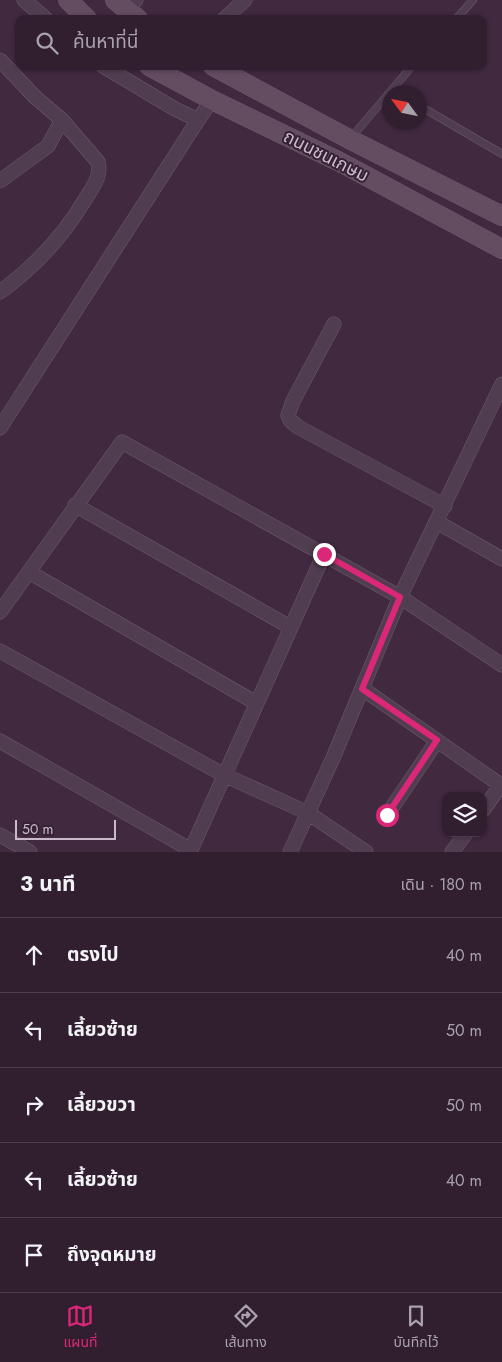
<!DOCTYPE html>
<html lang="th">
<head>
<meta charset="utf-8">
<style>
  body { margin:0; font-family:Jost,"Noto Sans Thai",sans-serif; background:#392738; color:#f1f3f6 }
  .controls { position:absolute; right:15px; bottom:15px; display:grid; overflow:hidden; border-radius:10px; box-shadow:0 1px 4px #0004 }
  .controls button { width:45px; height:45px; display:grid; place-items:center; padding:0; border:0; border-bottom:1px solid #4c3d4c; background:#311f30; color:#f1f3f6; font:25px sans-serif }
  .compass { position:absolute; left:382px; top:85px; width:45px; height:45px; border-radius:50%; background:#311f30; box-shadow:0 1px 4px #0004; rotate:303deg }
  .scale { position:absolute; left:15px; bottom:12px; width:101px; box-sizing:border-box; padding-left:5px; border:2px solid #cbbac9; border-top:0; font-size:14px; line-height:18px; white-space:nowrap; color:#cbbac9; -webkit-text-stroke:4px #362235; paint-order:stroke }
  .stop { position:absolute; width:15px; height:15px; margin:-11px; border:4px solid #db2777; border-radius:50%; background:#fff }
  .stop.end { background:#db2777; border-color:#fff; box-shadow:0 1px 5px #0008 }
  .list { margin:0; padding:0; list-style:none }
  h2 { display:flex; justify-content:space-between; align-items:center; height:65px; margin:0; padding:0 20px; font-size:21px }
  h2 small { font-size:16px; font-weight:400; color:#a8a2ab }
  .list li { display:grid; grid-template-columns:32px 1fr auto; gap:15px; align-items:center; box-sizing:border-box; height:75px; padding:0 20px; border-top:1px solid #4c3d4c }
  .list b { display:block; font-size:19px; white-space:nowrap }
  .list em { font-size:16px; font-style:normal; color:#a8a2ab }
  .icon { flex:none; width:28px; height:28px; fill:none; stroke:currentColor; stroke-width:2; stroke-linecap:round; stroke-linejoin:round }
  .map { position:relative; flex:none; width:502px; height:852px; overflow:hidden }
  .search { position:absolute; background:#311f30; box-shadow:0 1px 4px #0004; left:15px; right:15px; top:15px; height:55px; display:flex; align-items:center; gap:12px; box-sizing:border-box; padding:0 18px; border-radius:10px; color:#a8a2ab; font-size:19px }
  .sheet { height:440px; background:#311f30 }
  nav { display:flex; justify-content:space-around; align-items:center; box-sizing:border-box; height:70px; border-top:1px solid #4c3d4c; background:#311f30; font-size:14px; color:#a8a2ab }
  nav a { display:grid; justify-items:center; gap:2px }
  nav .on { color:#db2777 }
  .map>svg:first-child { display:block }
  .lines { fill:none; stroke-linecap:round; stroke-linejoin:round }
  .lane-casing { stroke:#6e5b6d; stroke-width:8 }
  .street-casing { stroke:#6e5b6d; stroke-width:15 }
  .secondary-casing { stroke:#6e5b6d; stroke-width:20 }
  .lane { stroke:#513d50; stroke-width:7 }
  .street { stroke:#513d50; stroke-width:14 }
  .secondary { stroke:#644c61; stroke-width:19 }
  .route { stroke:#db2777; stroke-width:6 }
  .labels { text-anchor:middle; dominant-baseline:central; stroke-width:4; stroke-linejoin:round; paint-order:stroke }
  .street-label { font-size:18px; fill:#cbbac9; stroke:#362235 }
</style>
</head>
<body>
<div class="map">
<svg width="502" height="852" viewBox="0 0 502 852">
  <rect width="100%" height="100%" fill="#412940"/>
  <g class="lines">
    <g class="lane-casing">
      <path id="lane" d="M456,19L473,0
        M420,106L502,154
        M350,139L412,66"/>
    </g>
    <g class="street-casing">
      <path id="street" d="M24,0L46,19
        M127,9L136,0
        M224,19L245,0
        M0,60L35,97L62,120L98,162C102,175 93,187 86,198C64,235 36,266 0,292
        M103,66L175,109L198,120
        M0,181L48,146L62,120
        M334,324L293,401L288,415L290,420L298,427L445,506
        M0,428L198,120L212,100
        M75,505L290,627
        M437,522L502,559
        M29,572L256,703
        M0,612L122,442L400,597L502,665
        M0,651L224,775L308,813L366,852
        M363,689L502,786
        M0,741L191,850
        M483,810L501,785
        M387,815L437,741
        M0,835L30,852
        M190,852L324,554
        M290,852L333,758L400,597L502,384
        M452,852L466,833"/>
    </g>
    <g class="secondary-casing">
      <path id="secondary" d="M68,0L87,19
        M115,0L138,19
        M149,66L212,100L340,162L502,249
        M213,66L349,139L502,216"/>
    </g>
    <use href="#lane" class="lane"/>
    <use href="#street" class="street"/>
    <use href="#secondary" class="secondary"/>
  </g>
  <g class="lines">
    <path class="route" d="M324,554L400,597L362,689L437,740L387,815"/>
  </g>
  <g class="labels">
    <g class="street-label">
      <text transform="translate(326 156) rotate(27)">ถนนชนเกษม</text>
    </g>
  </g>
</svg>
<div class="controls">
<button><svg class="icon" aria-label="layers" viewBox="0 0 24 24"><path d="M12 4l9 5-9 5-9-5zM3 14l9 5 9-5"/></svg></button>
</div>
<svg class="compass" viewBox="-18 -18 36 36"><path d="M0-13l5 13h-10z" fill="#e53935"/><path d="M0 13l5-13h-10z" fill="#a8a2ab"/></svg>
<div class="scale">50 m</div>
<div class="stop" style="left:387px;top:815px"></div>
<div class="stop end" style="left:324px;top:554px"></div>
<div class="search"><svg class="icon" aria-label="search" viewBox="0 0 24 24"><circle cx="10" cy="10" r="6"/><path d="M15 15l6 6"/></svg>ค้นหาที่นี่</div>
</div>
<section class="sheet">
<h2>3 นาที<small>เดิน · 180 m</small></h2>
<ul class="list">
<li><svg class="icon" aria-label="ahead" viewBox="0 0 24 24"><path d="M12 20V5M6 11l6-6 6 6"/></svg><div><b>ตรงไป</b></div><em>40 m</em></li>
<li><svg class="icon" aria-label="left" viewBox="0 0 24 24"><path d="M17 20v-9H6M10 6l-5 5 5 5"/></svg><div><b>เลี้ยวซ้าย</b></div><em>50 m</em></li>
<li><svg class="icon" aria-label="right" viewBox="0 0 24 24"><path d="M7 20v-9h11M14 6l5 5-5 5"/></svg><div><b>เลี้ยวขวา</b></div><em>50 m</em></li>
<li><svg class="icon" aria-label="left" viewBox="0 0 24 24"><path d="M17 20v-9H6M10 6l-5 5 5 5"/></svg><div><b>เลี้ยวซ้าย</b></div><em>40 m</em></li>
<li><svg class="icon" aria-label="arrive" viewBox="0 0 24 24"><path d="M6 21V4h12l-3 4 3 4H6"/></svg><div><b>ถึงจุดหมาย</b></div></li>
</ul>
</section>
<nav>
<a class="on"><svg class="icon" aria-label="map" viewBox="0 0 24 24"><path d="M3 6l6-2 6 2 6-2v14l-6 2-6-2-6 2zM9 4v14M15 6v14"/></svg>แผนที่</a>
<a><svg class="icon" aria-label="directions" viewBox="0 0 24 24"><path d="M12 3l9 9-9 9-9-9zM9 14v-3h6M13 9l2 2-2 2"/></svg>เส้นทาง</a>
<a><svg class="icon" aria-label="saved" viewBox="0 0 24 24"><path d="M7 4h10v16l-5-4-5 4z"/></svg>บันทึกไว้</a>
</nav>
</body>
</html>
